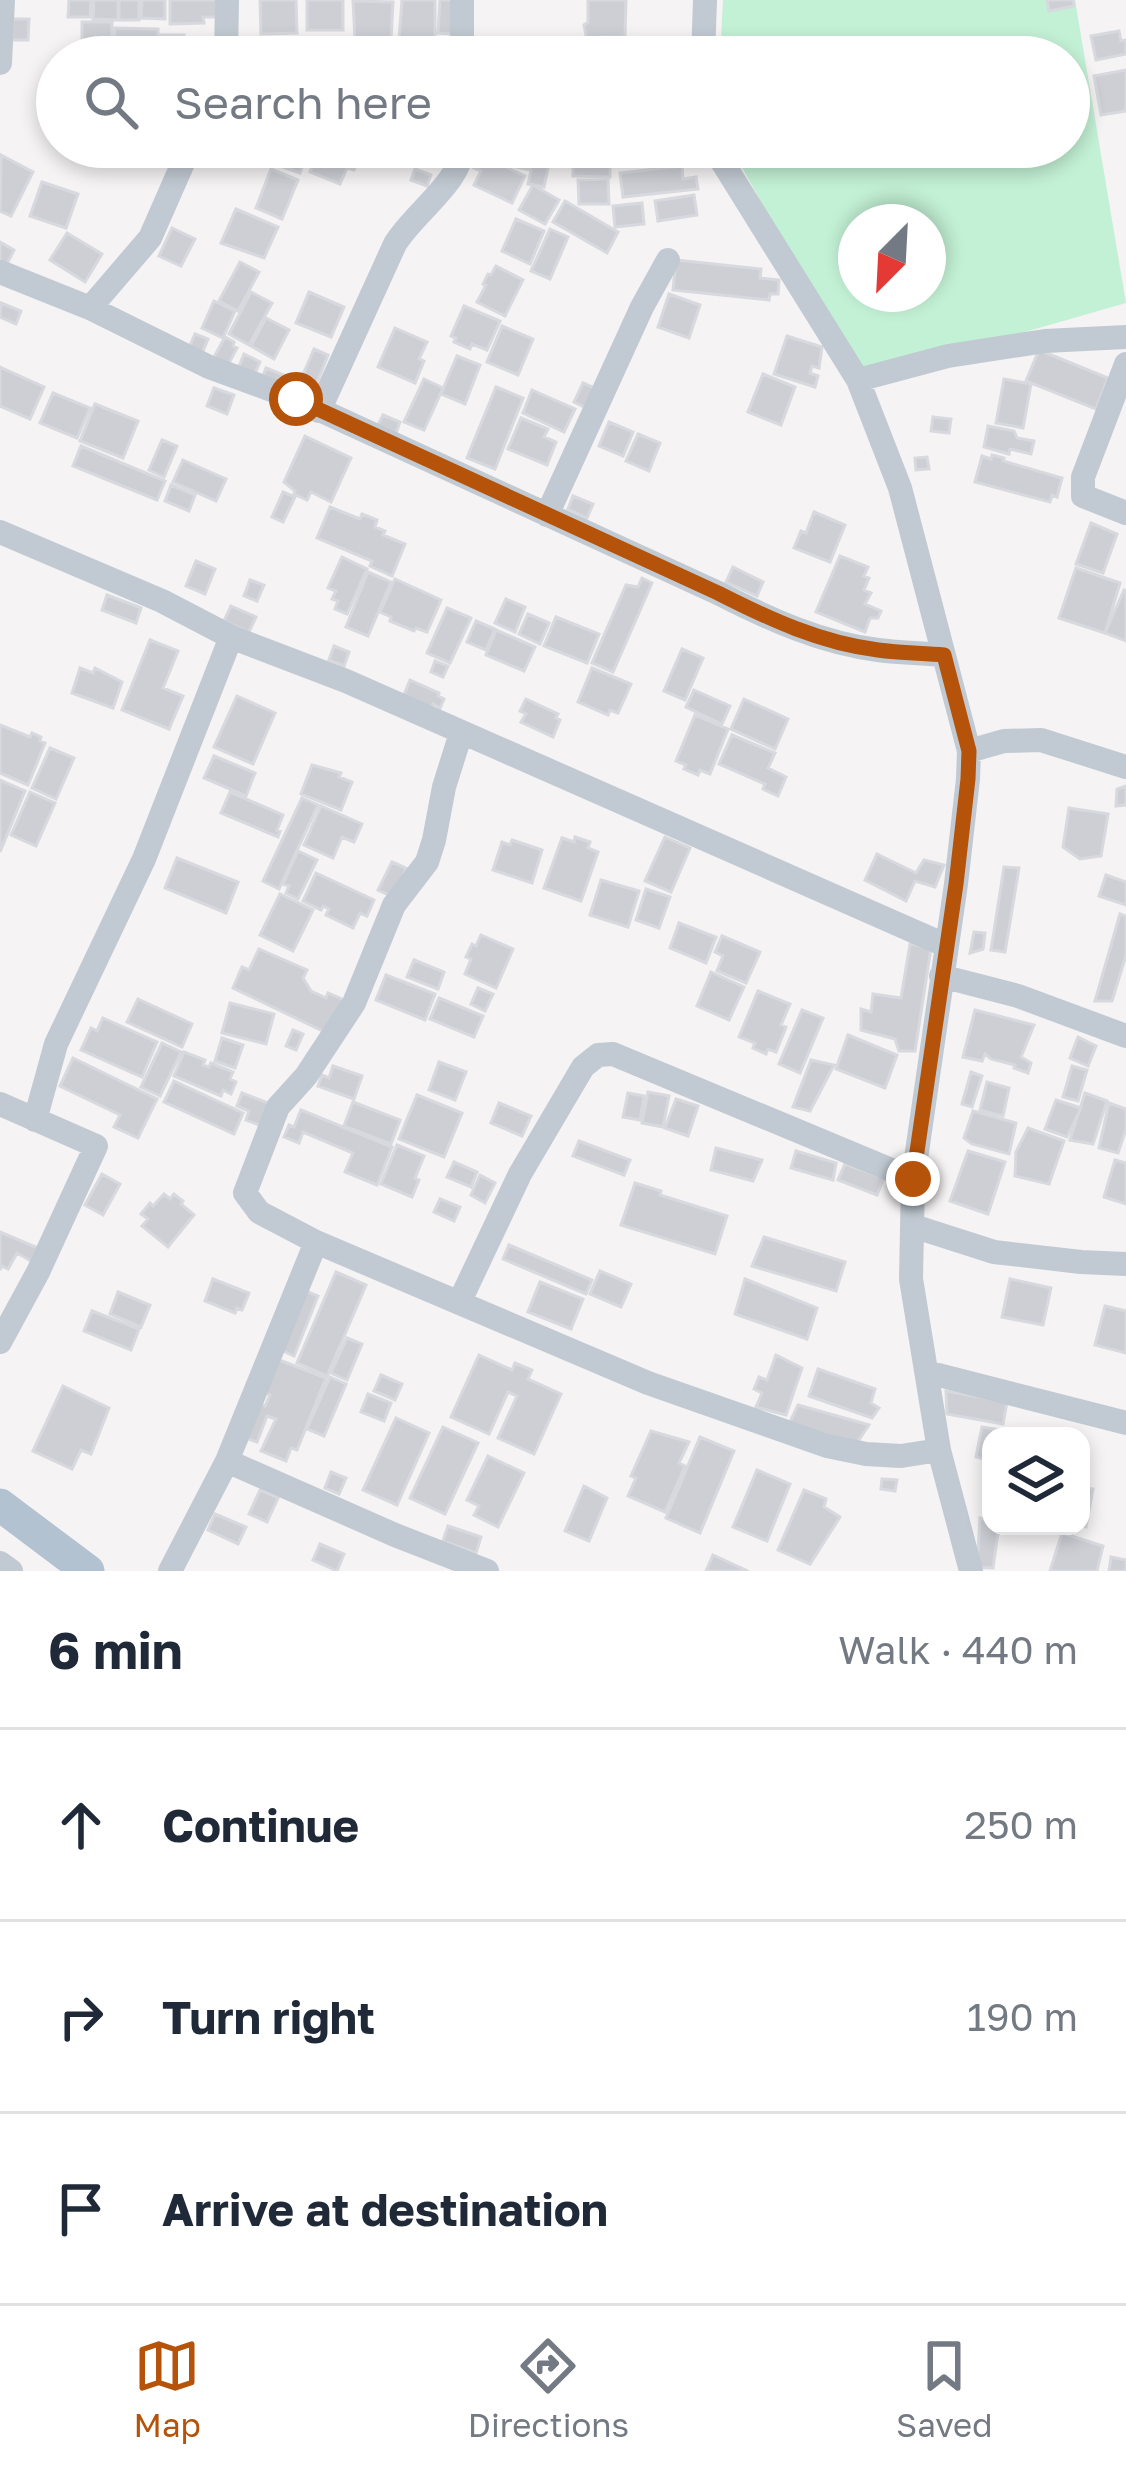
<!DOCTYPE html>
<html lang="en">
<head>
<meta charset="utf-8">
<style>
  body { margin:0; font-family:"Golos Text",sans-serif; background:#f2f2f3; color:#1f2937 }
  .controls { position:absolute; right:36px; bottom:36px; display:grid; overflow:hidden; border-radius:24px; box-shadow:0 6px 18px #0003 }
  .controls button { width:108px; height:108px; display:grid; place-items:center; padding:0; border:0; border-bottom:3px solid #e0e1e3; background:#fff; color:#1f2937; font:60px sans-serif }
  .compass { position:absolute; left:838px; top:204px; width:108px; height:108px; border-radius:50%; background:#fff; box-shadow:0 6px 18px #0003; rotate:204deg }
  .stop { position:absolute; width:36px; height:36px; margin:-27px; border:9px solid #b45309; border-radius:50%; background:#fff }
  .stop.end { background:#b45309; border-color:#fff; box-shadow:0 3px 12px #0008 }
  .list { margin:0; padding:0; list-style:none }
  h2 { display:flex; justify-content:space-between; align-items:center; height:156px; margin:0; padding:0 48px; font-size:51px }
  h2 small { font-size:39px; font-weight:400; color:#747a83 }
  .list li { display:grid; grid-template-columns:78px 1fr auto; gap:36px; align-items:center; box-sizing:border-box; height:192px; padding:0 48px; border-top:3px solid #e0e1e3 }
  .list b { display:block; font-size:45px; white-space:nowrap }
  .list em { font-size:39px; font-style:normal; color:#747a83 }
  .icon { flex:none; width:66px; height:66px; fill:none; stroke:currentColor; stroke-width:2; stroke-linecap:round; stroke-linejoin:round }
  .map { position:relative; flex:none; width:1126px; height:1571px; overflow:hidden }
  .search { position:absolute; background:#fff; box-shadow:0 6px 18px #0003; left:36px; right:36px; top:36px; height:132px; display:flex; align-items:center; gap:30px; box-sizing:border-box; padding:0 42px; border-radius:66px; color:#747a83; font-size:45px }
  .sheet { height:732px; background:#fff }
  nav { display:flex; justify-content:space-around; align-items:center; box-sizing:border-box; height:168px; border-top:3px solid #e0e1e3; background:#fff; font-size:33px; color:#747a83 }
  nav a { display:grid; justify-items:center; gap:6px }
  nav .on { color:#b45309 }
  .map>svg:first-child { display:block }
  .green { fill:#c3f1d5; fill-rule:evenodd }
  .building { fill:#cdcfd5; stroke:#d7d9de; stroke-width:3 }
  .lines { fill:none; stroke-linecap:round; stroke-linejoin:round }
  .minor { stroke:#c1cad2; stroke-width:24 }
  .major { stroke:#b3c2d1; stroke-width:33 }
  .route { stroke:#b45309; stroke-width:15 }
</style>
</head>
<body>
<div class="map">
<svg width="1126" height="1571" viewBox="0 0 1126 1571">
  <rect width="100%" height="100%" fill="#f5f3f3"/>
  <path class="green" d="M723,0H1075L1126,303L858,380L731,147H1069V57H720ZM856,222H928V294H856Z"/>
  <path class="building" d="M69,0H91L90,17H68Z
    M94,0H118V20L93,19Z
    M119,0H139V20H119Z
    M142,0H165V19L141,18Z
    M170,0H220V17H203L204,23L170,24Z
    M260,0H296L297,33L261,34Z
    M307,0H343V30H307Z
    M402,0H435V38L399,39Z
    M440,0H455L454,34L438,33Z
    M588,0H626L625,37H602L601,40L587,41L584,25L588,22Z
    M1047,0H1073L1074,6L1049,11Z
    M353,1L393,2L391,39L355,40Z
    M13,19H29L28,40H12Z
    M82,22H112L111,57H82Z
    M115,28L158,29V35H184L183,44H190V57H114Z
    M1119,31L1121,41L1126,40V54L1096,60L1091,36Z
    M351,46H381V57H351Z
    M1126,70V111L1101,115L1094,76Z
    M244,147H300L308,150L300,173L252,156L254,150Z
    M320,147H353L351,152L360,156L354,170L347,168L340,184L310,172Z
    M516,147L551,154L544,187L528,184L531,170L512,166Z
    M578,151H610V177L573,176V161H578Z
    M1,155L33,172L11,216L0,211Z
    M480,155L525,176L512,203L474,185L481,171L474,168Z
    M682,166L683,179L696,177L698,189L623,197L620,173Z
    M271,169L298,180L282,219L256,208Z
    M415,169L431,175L427,186L411,180Z
    M608,179L609,204H579L578,180Z
    M42,182L78,194L66,228L30,216Z
    M533,185L559,200L545,224L519,210Z
    M694,195L697,215L658,221L655,201Z
    M565,201L618,232L607,253L553,222Z
    M642,203L644,224L615,227L613,206Z
    M236,209L278,227L264,258L221,243Z
    M516,219L544,231L530,264L502,251Z
    M172,228L195,239L181,266L159,256Z
    M550,229L568,237L550,279L531,271Z
    M67,233L102,254L85,282L50,260Z
    M0,242L14,250L6,266L0,263Z
    M676,260L761,269L760,278L779,280L778,294H770L769,300L673,290Z
    M240,262L259,272L238,311L219,301Z
    M496,266L523,280L505,316L477,302L486,285L483,284L488,274L491,275Z
    M251,292L272,303L249,345L229,334Z
    M309,292L344,307L331,337L296,323Z
    M669,294L700,305L689,338L658,327Z
    M214,301L235,311L223,338L202,328Z
    M1,303L21,311L16,324L0,317Z
    M464,306L500,321L487,350L472,344L470,349L454,342L456,338L451,336Z
    M266,318L289,330L274,359L251,346Z
    M502,326L533,339L518,375L487,362Z
    M395,328L427,342L419,359L424,361L415,383L378,367Z
    M195,334L208,339L201,356L188,350Z
    M787,336L822,347L819,368L812,366L810,373L818,376L815,387L774,374Z
    M225,337L234,342L233,346L237,348L227,367L213,359Z
    M314,349L328,355L314,390L299,384Z
    M1039,350L1108,378L1096,409L1026,381Z
    M244,354L260,362L254,376L238,369Z
    M457,356L480,365L465,404L441,394Z
    M0,367L44,387L30,419L0,406Z
    M266,368L286,376L281,389L261,381Z
    M763,374L795,387L781,425L748,412Z
    M424,379L443,388L424,430L404,422Z
    M1004,379L1031,384L1023,428L996,423Z
    M583,383L597,389L588,409L574,402Z
    M496,387L523,398L495,469L467,458Z
    M214,388L234,395L227,414L207,406Z
    M532,390L575,409L564,432L523,413Z
    M53,393L90,408L77,438L40,423Z
    M95,404L138,421L123,458L80,441Z
    M383,415L400,422L396,433L378,425Z
    M933,417L951,419L949,433L931,431Z
    M521,418L548,429L544,437L556,442L547,465L508,449Z
    M609,422L633,432L623,456L599,446Z
    M988,426L1014,431L1017,438L1034,441L1031,454L1010,449L1009,454L984,447Z
    M638,434L660,443L649,471L626,461Z
    M305,436L351,458L331,502L311,492L307,500L294,494L295,491L284,482Z
    M162,440L177,446L164,477L149,470Z
    M81,446L165,481L157,500L73,466Z
    M992,455L1004,458L1003,461L1062,478L1057,497L1052,495L1050,502L975,482L982,456L991,459Z
    M927,457L929,469L916,470L915,458Z
    M183,460L226,479L216,501L173,482Z
    M171,485L195,495L189,511L165,501Z
    M283,492L295,497L283,522L272,517Z
    M573,496L593,504L587,518L568,509Z
    M330,507L360,519L362,514L377,520L375,527L385,531L383,535L405,544L392,576L370,566L372,561L317,538Z
    M814,512L845,525L830,562L794,548L801,531L806,533Z
    M1091,523L1117,534L1103,573L1076,564Z
    M840,556L868,567L864,576L869,578L864,590L871,593L865,604L881,611L878,618H870L865,632L816,612Z
    M342,557L367,569L347,614L335,609L338,601L332,599L336,591L328,588Z
    M196,561L215,569L205,594L186,586Z
    M733,567L763,582L757,596L726,582Z
    M1076,568L1120,583L1105,633L1059,618Z
    M368,572L391,582L368,636L346,627Z
    M642,578L652,583L613,672L592,663L626,585L638,587Z
    M395,579L441,600L427,632L416,628L414,631L390,621L391,617L380,612Z
    M250,580L264,585L257,601L244,596Z
    M1124,590L1126,591V641L1105,633Z
    M107,595L141,608L136,623L102,610Z
    M506,599L525,607L515,632L495,623Z
    M231,606L256,617L249,632L224,621Z
    M447,608L471,618L450,663L427,653Z
    M528,614L549,623L540,644L519,634Z
    M556,617L599,634L587,663L544,646Z
    M476,621L495,629L486,650L467,642Z
    M496,630L535,647L524,671L486,655Z
    M150,640L178,651L163,688L183,696L169,729L122,710Z
    M334,646L349,652L344,666L329,660Z
    M682,649L703,658L685,700L664,691Z
    M435,661L448,666L443,677L431,672Z
    M80,668L93,673L95,668L122,682L113,708L72,693Z
    M592,668L631,684L618,713L610,710L608,715L578,702Z
    M410,680L439,693L438,696L444,699L440,708L433,704L431,709L403,697Z
    M694,690L730,706L722,724L686,707Z
    M237,696L275,713L253,764L214,747Z
    M526,699L558,714L556,718L560,720L553,737L521,722L526,714L520,711Z
    M744,699L788,719L775,749L731,729Z
    M695,715L728,729L710,774L700,770L698,775L684,769L686,765L676,761Z
    M0,725L30,737L32,733L41,737L40,741L45,743L28,785L0,773Z
    M732,735L775,753L768,768L786,777L778,796L763,789L765,784L719,764Z
    M50,748L74,758L56,799L32,788Z
    M214,756L255,773L246,796L204,778Z
    M312,765L341,773L339,777L352,782L341,810L301,794Z
    M0,780L25,791L0,852Z
    M1126,786V805L1116,806L1117,789Z
    M30,792L55,803L36,846L11,835Z
    M230,792L283,815L277,830L280,831L278,837L221,813Z
    M302,798L318,805L279,889L263,881Z
    M321,806L362,824L354,842L342,837L333,858L304,845Z
    M1069,808L1108,814L1101,856L1080,859L1063,847Z
    M575,837L590,842L588,848L598,852L581,901L544,888L562,838L574,842Z
    M665,837L690,848L671,892L645,881Z
    M512,840L542,850L532,883L493,870L502,842L510,845Z
    M298,851L317,860L298,899L286,893L289,886L283,884Z
    M877,854L916,873L924,860L944,865L935,887L915,881L906,901L865,880Z
    M177,858L238,882L226,913L165,888Z
    M392,862L406,868L397,899L378,890Z
    M1004,867L1019,868L1005,952L991,950Z
    M316,873L374,900L367,916L360,913L353,928L326,915L329,909L323,906L321,910L303,901Z
    M1106,875L1126,882V905L1099,896Z
    M601,880L639,891L628,927L590,915Z
    M646,889L670,897L659,928L636,920Z
    M280,894L313,910L293,951L260,935Z
    M1120,914L1126,916V955L1112,1001H1095Z
    M679,923L716,937L706,963L670,948Z
    M974,932L985,933L983,949L970,953Z
    M481,935L513,949L496,988L465,974L471,959L466,957L472,944L476,946Z
    M722,936L760,952L746,983L717,971L723,956L715,952Z
    M910,944L931,948L915,1051H899L895,1039L861,1030V1009L871,1012L873,994L901,998Z
    M259,949L307,970L303,978L311,991L326,998L328,993L344,1000L329,1034L233,988L242,967L249,970Z
    M414,960L444,972L438,989L407,977Z
    M711,972L744,987L729,1020L697,1006Z
    M386,975L435,994L425,1020L376,1000Z
    M478,988L493,994L485,1011L471,1004Z
    M758,991L790,1004L781,1025L786,1027L776,1052L768,1049L766,1054L753,1048L755,1043L739,1037Z
    M439,998L483,1016L474,1037L430,1019Z
    M138,999L192,1024L182,1047L127,1022Z
    M230,1003L274,1014L266,1044L222,1033Z
    M802,1010L823,1018L800,1073L779,1064Z
    M975,1010L1034,1025L1021,1057L1031,1063L1028,1073L1014,1068L1015,1065L991,1059L985,1054L982,1061L963,1057Z
    M103,1018L157,1042L142,1077L81,1050L91,1028L97,1031Z
    M293,1030L303,1034L296,1050L286,1046Z
    M848,1035L897,1055L885,1088L836,1069Z
    M1078,1037L1096,1046L1088,1066L1070,1058Z
    M222,1038L243,1045L235,1068L215,1061Z
    M162,1043L181,1052L160,1096L141,1087Z
    M184,1052L205,1060L203,1065L209,1067L211,1063L233,1072L230,1079L236,1082L231,1094L223,1090L221,1096L174,1076Z
    M73,1058L157,1099L138,1138L114,1127L120,1115L60,1086Z
    M811,1060L834,1065L810,1111L793,1107Z
    M439,1062L466,1072L455,1100L429,1090Z
    M333,1066L362,1076L354,1099L318,1086L322,1075L329,1078Z
    M1072,1066L1087,1070L1078,1101L1063,1097Z
    M971,1072L982,1076L972,1107L962,1104Z
    M174,1081L243,1113L234,1134L164,1102Z
    M987,1082L1009,1088L1003,1116L980,1110Z
    M648,1092L669,1096L663,1127L642,1123Z
    M242,1093L271,1104L262,1126L246,1120L249,1111L237,1106Z
    M628,1093L644,1096L640,1120L623,1117Z
    M1085,1093L1107,1101L1093,1144L1070,1140Z
    M417,1095L462,1113L444,1157L399,1139Z
    M676,1099L698,1106L688,1136L665,1128Z
    M1056,1100L1081,1108L1067,1137L1045,1129Z
    M353,1102L400,1120L391,1144L344,1126Z
    M499,1103L531,1116L522,1136L491,1123Z
    M1109,1103L1126,1109V1129L1118,1153L1099,1148Z
    M301,1110L392,1147L377,1185L345,1172L353,1153L303,1132L299,1143L284,1137L289,1125L294,1127Z
    M973,1111L1016,1123L1009,1154L972,1144L964,1138Z
    M1028,1128L1064,1141L1049,1184L1015,1176L1016,1152Z
    M579,1141L630,1160L624,1175L573,1156Z
    M397,1145L424,1156L415,1178L419,1180L412,1197L381,1184Z
    M716,1148L762,1160L753,1181L711,1170Z
    M796,1151L836,1163L833,1180L791,1168Z
    M968,1151L1005,1162L988,1214L950,1201Z
    M1115,1160L1126,1163V1204L1104,1197Z
    M454,1162L477,1172L471,1187L447,1177Z
    M845,1164L884,1178L877,1195L838,1180Z
    M102,1174L120,1184L103,1215L85,1205Z
    M480,1175L495,1183L485,1203L471,1195Z
    M635,1183L661,1191L660,1195L727,1216L715,1254L621,1225Z
    M164,1194L170,1199L174,1194L183,1201L181,1204L194,1215L168,1247L142,1226L148,1219L141,1214L150,1203L153,1206Z
    M440,1199L460,1207L454,1221L434,1212Z
    M0,1232L38,1248L31,1261L17,1253L8,1269L2,1266L0,1270Z
    M764,1237L845,1262L836,1291L752,1266Z
    M509,1245L592,1280L586,1294L503,1259Z
    M600,1271L631,1284L621,1307L590,1294Z
    M336,1272L366,1285L327,1376L297,1363Z
    M213,1279L249,1293L242,1310L237,1308L235,1313L205,1301Z
    M745,1279L817,1308L807,1339L735,1314Z
    M1010,1279L1051,1288L1043,1325L1002,1317Z
    M540,1282L583,1299L571,1329L528,1312Z
    M301,1289L318,1296L294,1356L277,1348Z
    M118,1292L150,1305L141,1327L110,1314Z
    M1105,1306L1126,1311V1353L1095,1345Z
    M92,1311L139,1329L131,1350L84,1331Z
    M347,1338L362,1344L347,1380L331,1373Z
    M479,1355L512,1370L515,1363L532,1370L528,1379L561,1394L534,1454L498,1438L517,1396L508,1392L489,1434L451,1417Z
    M776,1355L802,1368L786,1415L756,1407L762,1393L754,1389L759,1377L767,1380Z
    M274,1358L326,1378L297,1450L291,1448L286,1461L261,1451L276,1419L267,1416L257,1442L243,1437L257,1402L265,1406L270,1395L261,1391Z
    M818,1369L875,1389L871,1403L879,1408L872,1418L809,1396Z
    M381,1375L402,1384L395,1400L374,1391Z
    M330,1377L346,1384L324,1436L307,1429Z
    M63,1386L109,1408L91,1454L81,1450L72,1469L33,1451Z
    M946,1391L1007,1402L1003,1424L947,1414Z
    M368,1394L391,1403L384,1421L361,1412Z
    M798,1405L869,1425L856,1444L789,1424Z
    M396,1418L429,1433L397,1505L363,1490Z
    M443,1427L478,1443L445,1514L410,1498Z
    M982,1427L1000,1430L999,1436H991V1461L976,1457Z
    M651,1431L689,1442L679,1463L685,1466L665,1512L628,1496L636,1478L631,1476Z
    M700,1437L734,1451L700,1533L666,1518Z
    M488,1456L524,1473L498,1527L474,1515L479,1506L467,1500Z
    M757,1470L790,1484L767,1541L733,1527Z
    M331,1472L346,1478L339,1494L325,1488Z
    M882,1479L897,1480L895,1491L881,1489Z
    M584,1486L607,1498L589,1541L565,1531Z
    M1081,1487L1093,1489L1086,1527L1081,1526Z
    M260,1490L278,1498L267,1522L249,1514Z
    M804,1490L826,1499L824,1507L840,1517L810,1564L778,1550Z
    M215,1514L246,1527L238,1544L208,1530Z
    M980,1518L991,1521V1526H999L993,1568L977,1567Z
    M448,1526L481,1537L476,1553L443,1541Z
    M1062,1533L1103,1546L1097,1571H1050Z
    M320,1544L344,1554L337,1571L313,1560Z
    M713,1555L748,1571H706Z
    M1111,1557L1126,1560V1571H1109Z"/>
  <g class="lines">
    <path class="minor" d="M462,0V57
      M226,57L227,0
      M703,57L705,0
      M0,63L3,0
      M713,147L858,380L900,488L969,751L968,779L956,884L913,1179L911,1279L939,1450L971,1571
      M0,272L90,308L209,367L296,399L718,593C769,619 821,643 878,650C900,653 922,653 944,655
      M90,308L150,238L190,147
      M1126,364L1083,477V496L1126,513
      M858,380L948,356L1045,341L1126,337
      M319,411L395,244C413,214 462,181 463,147
      M547,515L642,307L668,260
      M0,532L162,601L231,637L346,681L945,945
      M461,733L444,787L434,840L427,862L394,905L354,1003L306,1076L278,1107L245,1193L259,1212L316,1242L648,1383L827,1446L866,1454L901,1456L939,1450
      M969,751L1004,741L1041,740L1126,767
      M941,976L1018,996L1126,1036
      M0,1104L96,1146L38,1272L0,1342
      M35,1120L56,1044L144,859L231,637
      M913,1226L994,1252L1081,1262L1126,1264
      M459,1303L520,1174L583,1067L598,1055L613,1054L913,1179
      M927,1372L1126,1423
      M227,1461L395,1535L487,1571
      M0,1563L11,1571
      M170,1571L227,1461L316,1242"/>
    <path class="major" d="M0,1505L88,1571"/>
  </g>
  <g class="lines">
    <path class="route" d="M296,399L718,593C769,619 821,643 878,650C900,653 922,653 944,655L969,751L968,779L956,884L913,1179"/>
  </g>
</svg>
<div class="controls">
<button><svg class="icon" aria-label="layers" viewBox="0 0 24 24"><path d="M12 4l9 5-9 5-9-5zM3 14l9 5 9-5"/></svg></button>
</div>
<svg class="compass" viewBox="-18 -18 36 36"><path d="M0-13l5 13h-10z" fill="#e53935"/><path d="M0 13l5-13h-10z" fill="#747a83"/></svg>
<div class="stop" style="left:296px;top:399px"></div>
<div class="stop end" style="left:913px;top:1179px"></div>
<div class="search"><svg class="icon" aria-label="search" viewBox="0 0 24 24"><circle cx="10" cy="10" r="6"/><path d="M15 15l6 6"/></svg>Search here</div>
</div>
<section class="sheet">
<h2>6 min<small>Walk · 440 m</small></h2>
<ul class="list">
<li><svg class="icon" aria-label="ahead" viewBox="0 0 24 24"><path d="M12 20V5M6 11l6-6 6 6"/></svg><div><b>Continue</b></div><em>250 m</em></li>
<li><svg class="icon" aria-label="right" viewBox="0 0 24 24"><path d="M7 20v-9h11M14 6l5 5-5 5"/></svg><div><b>Turn right</b></div><em>190 m</em></li>
<li><svg class="icon" aria-label="arrive" viewBox="0 0 24 24"><path d="M6 21V4h12l-3 4 3 4H6"/></svg><div><b>Arrive at destination</b></div></li>
</ul>
</section>
<nav>
<a class="on"><svg class="icon" aria-label="map" viewBox="0 0 24 24"><path d="M3 6l6-2 6 2 6-2v14l-6 2-6-2-6 2zM9 4v14M15 6v14"/></svg>Map</a>
<a><svg class="icon" aria-label="directions" viewBox="0 0 24 24"><path d="M12 3l9 9-9 9-9-9zM9 14v-3h6M13 9l2 2-2 2"/></svg>Directions</a>
<a><svg class="icon" aria-label="saved" viewBox="0 0 24 24"><path d="M7 4h10v16l-5-4-5 4z"/></svg>Saved</a>
</nav>
</body>
</html>
